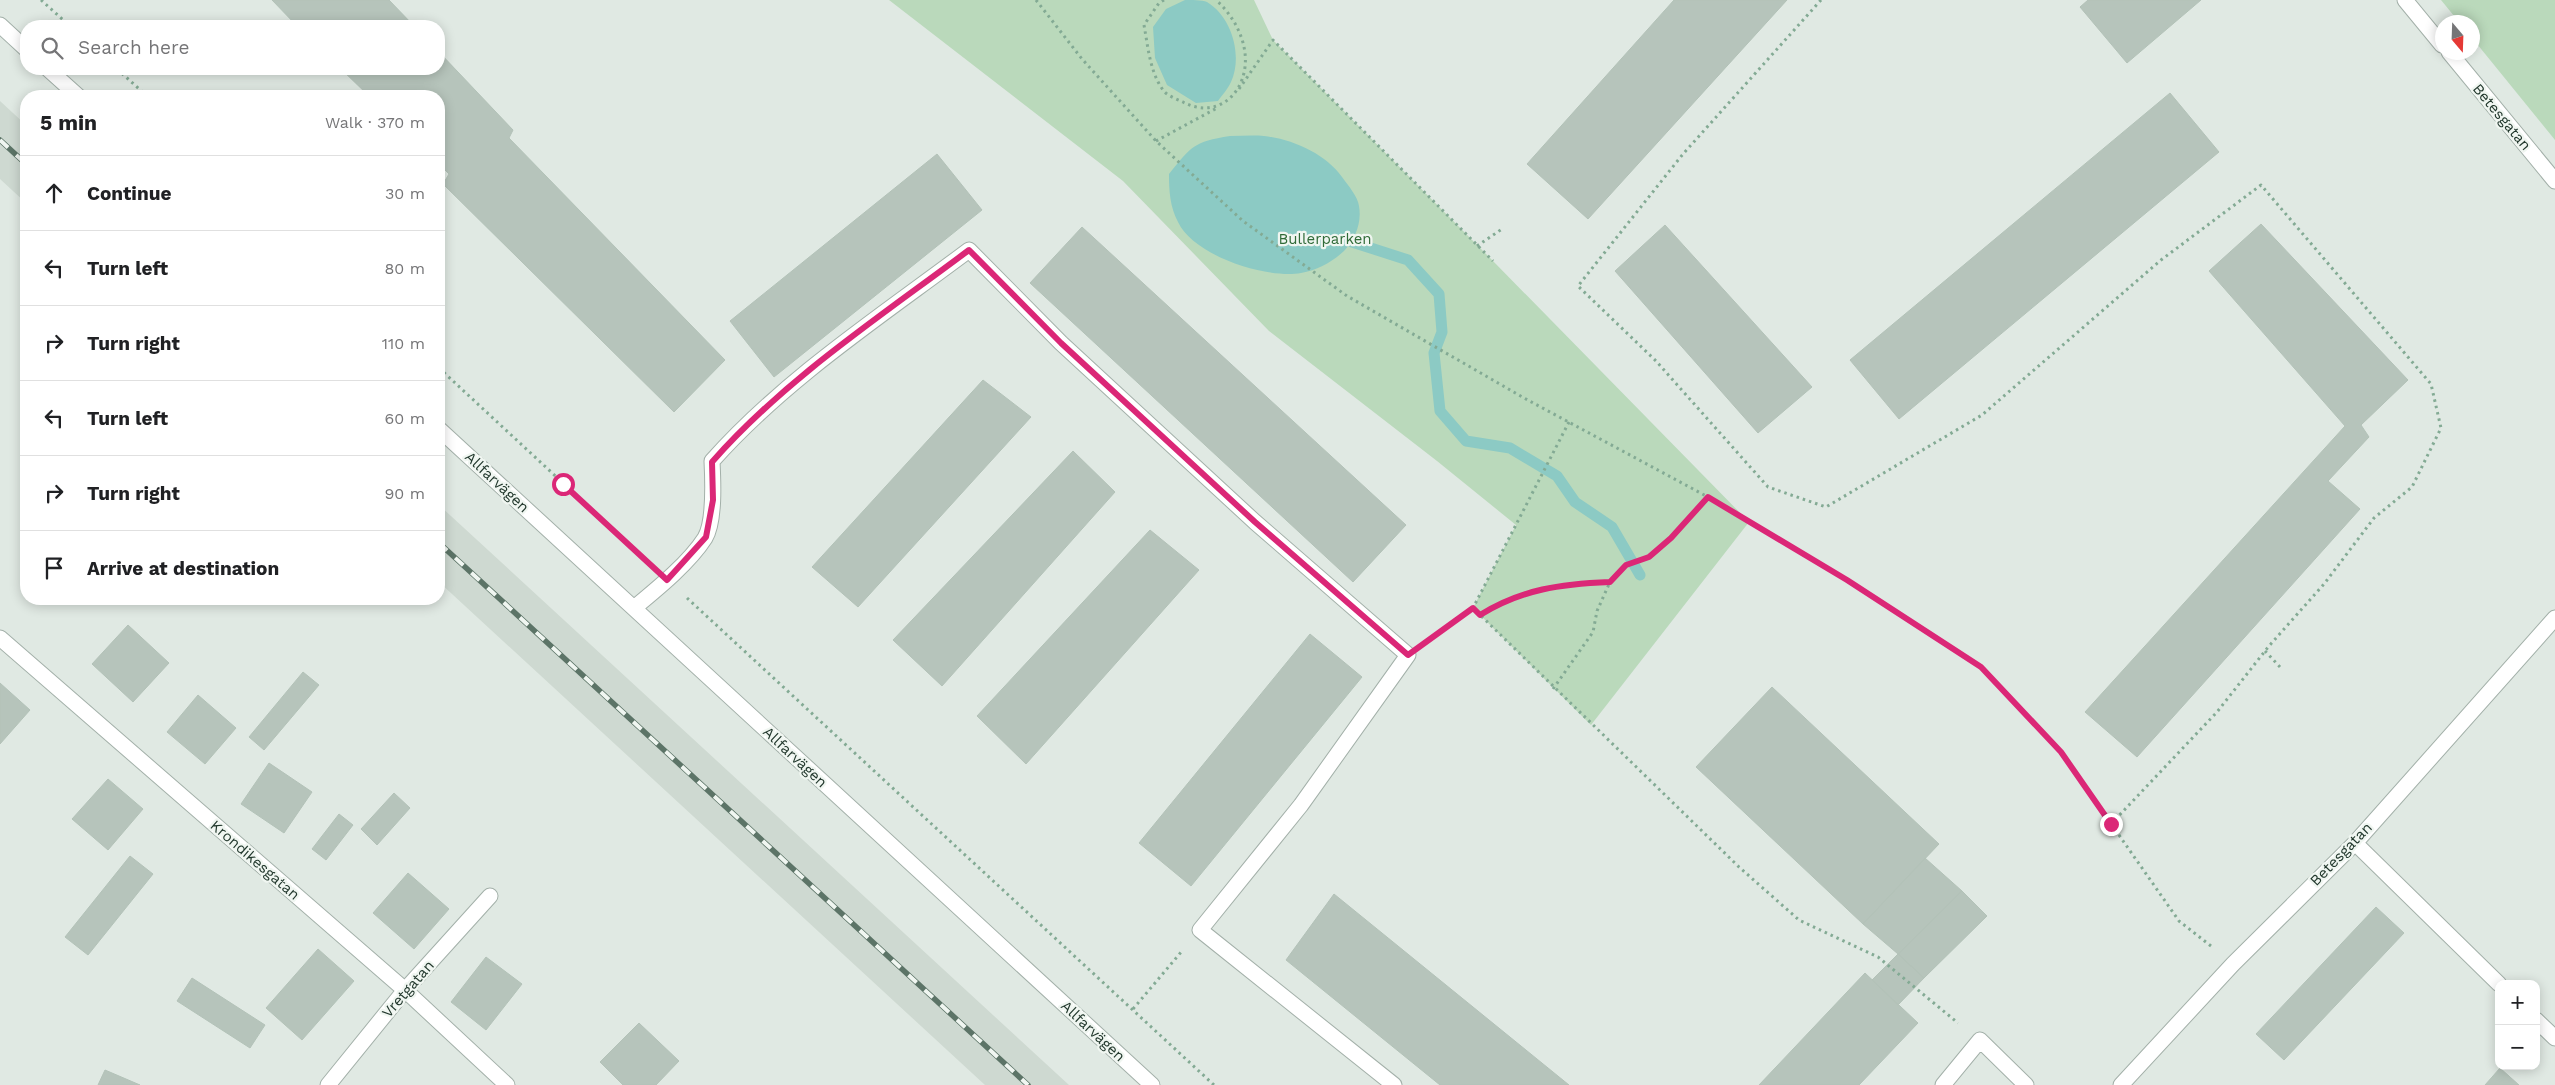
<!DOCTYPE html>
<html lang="en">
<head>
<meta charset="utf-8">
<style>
  body { margin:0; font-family:"Work Sans",sans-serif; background:#f2f2f2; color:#202124 }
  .controls { position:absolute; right:15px; bottom:15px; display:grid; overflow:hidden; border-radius:10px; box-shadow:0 2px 12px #0003 }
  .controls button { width:45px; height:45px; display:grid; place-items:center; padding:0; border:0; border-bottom:1px solid #e0e0e0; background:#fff; color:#202124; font:25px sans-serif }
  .compass { position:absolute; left:2435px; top:15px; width:45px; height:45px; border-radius:50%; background:#fff; box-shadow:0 2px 12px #0003; rotate:161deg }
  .stop { position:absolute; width:15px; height:15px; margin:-11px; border:4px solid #db2777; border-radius:50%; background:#fff }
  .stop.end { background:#db2777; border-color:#fff; box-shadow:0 1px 5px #0008 }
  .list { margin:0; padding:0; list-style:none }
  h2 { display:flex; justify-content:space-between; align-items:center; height:65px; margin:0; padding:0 20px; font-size:21px }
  h2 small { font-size:16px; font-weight:400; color:#757577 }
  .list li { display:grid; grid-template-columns:32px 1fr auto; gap:15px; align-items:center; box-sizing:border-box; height:75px; padding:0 20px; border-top:1px solid #e0e0e0 }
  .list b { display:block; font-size:19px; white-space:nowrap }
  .list em { font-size:16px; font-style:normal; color:#757577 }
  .icon { flex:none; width:28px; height:28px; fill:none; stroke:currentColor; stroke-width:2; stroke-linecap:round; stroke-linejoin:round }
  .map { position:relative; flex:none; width:2555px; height:1085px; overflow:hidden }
  .search { position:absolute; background:#fff; box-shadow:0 2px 12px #0003; left:20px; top:20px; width:425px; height:55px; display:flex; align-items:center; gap:12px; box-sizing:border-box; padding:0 18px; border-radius:20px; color:#757577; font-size:19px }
  .panel { position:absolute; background:#fff; box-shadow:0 2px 12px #0003; left:20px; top:90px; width:425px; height:515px; border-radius:20px }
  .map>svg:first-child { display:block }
  .built { fill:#ced9d1 }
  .green { fill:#bad9bb }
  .water { fill:#8ccac4 }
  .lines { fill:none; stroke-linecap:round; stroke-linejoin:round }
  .stream { stroke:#8ccac4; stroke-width:11 }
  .building { fill:#b6c4bb; stroke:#b3c2b8 }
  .minor-casing { stroke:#a3b0a9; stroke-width:17 }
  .path { stroke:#83aa94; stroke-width:3; stroke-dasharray:2.5 4; stroke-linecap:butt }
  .minor { stroke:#fff; stroke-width:15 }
  .rail-casing { stroke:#5c7467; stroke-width:5.5 }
  .rail { stroke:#f0f6f1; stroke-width:4; stroke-dasharray:11; stroke-linecap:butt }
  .route { stroke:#db2777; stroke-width:6 }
  .labels { text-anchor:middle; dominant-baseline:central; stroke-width:4.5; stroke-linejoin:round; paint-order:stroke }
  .street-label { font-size:15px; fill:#22382d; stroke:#f0f6f1 }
  .park-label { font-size:15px; fill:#306b38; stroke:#f0f6f1 }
</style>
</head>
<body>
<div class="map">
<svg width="2555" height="1085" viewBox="0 0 2555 1085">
  <rect width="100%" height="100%" fill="#e0e9e3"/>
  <path class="built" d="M0,101L26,125V203L0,179Z
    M439,505L1069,1085H985L439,582Z"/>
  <path class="green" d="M889,0H1254L1273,40L1493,261L1749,522L1591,725L1473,608L1516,525L1437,461L1269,331L1123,181Z
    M2441,0H2555V140L2473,39L2472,22H2459Z"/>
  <path class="water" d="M1185,0C1191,0 1202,0 1207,2C1232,17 1243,56 1231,82C1228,89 1222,95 1218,101L1196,103L1167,85L1155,58L1153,27L1166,9Z
    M1230,136C1241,136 1253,135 1264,136C1292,139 1326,154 1342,177C1348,185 1358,197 1359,206C1362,223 1355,239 1344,251C1332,262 1318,270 1301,273C1266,279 1194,256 1178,222C1170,207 1169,191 1169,174C1192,146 1193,142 1230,136Z"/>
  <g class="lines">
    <path class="stream" d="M1352,242L1408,260L1439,294L1442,332L1434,353L1440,411L1466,441L1510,448L1557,476L1575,502L1612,527L1640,575"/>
  </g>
  <path class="building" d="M272,0H389L414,26H297Z
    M1674,0H1787L1588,219L1527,164Z
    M2088,0H2201L2127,63L2080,7Z
    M439,52L513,130L509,138L725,360L674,412L443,184L449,174L439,164V96H369L341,69H439Z
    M2170,93L2219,152L1899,419L1850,360Z
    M937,154L982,210L774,377L730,321Z
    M2261,224L2408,380L2361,425L2369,437L2328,481L2360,509L2137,757L2085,712L2345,426L2209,271Z
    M1665,225L1812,387L1758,433L1615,271Z
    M1082,227L1406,525L1353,582L1030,283Z
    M983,380L1031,417L858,607L812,567Z
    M1073,451L1115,492L942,686L893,640Z
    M1150,530L1199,570L1026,764L977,716Z
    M128,625L169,663L133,702L92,664Z
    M1310,634L1362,677L1191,886L1139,843Z
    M303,672L319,685L264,750L249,737Z
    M0,683L30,710L0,744Z
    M1772,687L1939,844L1863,924L1696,767Z
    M198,695L236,728L205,764L167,732Z
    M269,763L312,792L284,833L241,804Z
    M108,779L143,809L108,850L72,819Z
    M394,793L410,808L377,845L361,829Z
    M339,814L353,825L326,860L312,849Z
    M130,856L153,874L88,955L65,937Z
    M1925,858L1962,891L1898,954L1863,924Z
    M408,873L449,909L414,949L373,913Z
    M1962,891L1987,916L1924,978L1898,954Z
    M1334,894L1569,1085H1440L1286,960Z
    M2376,907L2404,933L2284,1060L2256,1034Z
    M318,949L354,981L302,1040L266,1008Z
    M1898,954L1924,978L1898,1005L1872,980Z
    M486,957L522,984L486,1030L451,1002Z
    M1865,973L1918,1023L1859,1085H1759Z
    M192,978L265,1025L250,1048L177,1001Z
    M639,1023L679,1061L656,1085H623L600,1062Z
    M2500,1068L2519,1085H2485Z
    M105,1070L140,1085H98Z"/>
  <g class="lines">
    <g class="minor-casing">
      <path id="minor" d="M2405,0L2442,45
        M0,25L26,49
        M2449,52L2555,181
        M48,69L78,96
        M439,429L1152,1085
        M634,608C657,589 689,563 705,538C715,521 713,481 712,461C785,379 881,316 969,250L1061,343L1255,522L1408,655L1301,805L1200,930L1394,1085
        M0,638L405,990L507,1085
        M2355,843L2499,984
        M2536,1020L2555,1038
        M328,1085L405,990L490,896
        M1943,1085L1980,1040L2026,1085
        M2121,1085L2233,964L2355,843L2555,618"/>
    </g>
    <path class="path" d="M41,0L70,26
      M1036,0L1082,59L1156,141L1243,221L1347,296L1524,398L1708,497L1847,580L1981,667L2061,752L2179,921L2211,946
      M1164,0L1159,3L1144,25C1148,47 1150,72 1163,90C1167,96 1177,99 1183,102C1212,118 1241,100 1245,67C1248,42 1234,16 1216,0
      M1821,0L1683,154L1578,286L1656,361L1768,487L1826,507L1982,415L2161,260L2261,185L2431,384L2441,428L2412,487L2374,518L2324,584L2269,646L2217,712L2111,824
      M117,69L147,96
      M1239,89L1273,40L1493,261
      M1156,141L1217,108
      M1477,246L1502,229
      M439,368L647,561
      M1569,422L1473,608L1739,867L1799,920L1878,957L1958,1023
      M687,598L1214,1085
      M1480,615C1522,588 1561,584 1610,582
      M1429,640L1473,608
      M2265,651L2280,667
      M1553,689L1593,632L1597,611L1610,582L1626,565L1649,557L1671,538L1708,497
      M1133,1009L1182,951"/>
    <use href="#minor" class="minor"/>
    <g class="rail-casing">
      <path id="rail" d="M0,140L26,164
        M439,543L1028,1085"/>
    </g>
    <use href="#rail" class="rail"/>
  </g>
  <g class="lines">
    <path class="route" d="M563,484L667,580L706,537L713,500L712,462C785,379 881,316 969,250L1061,343L1255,522L1408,655L1473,608L1480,615C1522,589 1561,584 1610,582L1626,565L1649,557L1671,538L1708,497L1847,580L1981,667L2061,752L2111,824"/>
  </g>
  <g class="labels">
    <g class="street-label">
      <text transform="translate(2502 117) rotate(50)">Betesgatan</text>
      <text transform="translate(497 482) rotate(43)">Allfarvägen</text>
      <text transform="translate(795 757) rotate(43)">Allfarvägen</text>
      <text transform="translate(2341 854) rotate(-46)">Betesgatan</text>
      <text transform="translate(255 860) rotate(41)">Krondikesgatan</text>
      <text transform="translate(408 989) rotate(-49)">Vretgatan</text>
      <text transform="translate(1093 1031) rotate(43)">Allfarvägen</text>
    </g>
    <g class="park-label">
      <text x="1325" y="239">Bullerparken</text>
    </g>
  </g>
</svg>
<div class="controls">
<button>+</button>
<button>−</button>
</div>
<svg class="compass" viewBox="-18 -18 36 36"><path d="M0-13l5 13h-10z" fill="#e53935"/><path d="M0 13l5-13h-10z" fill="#757577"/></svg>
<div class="stop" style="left:563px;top:484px"></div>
<div class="stop end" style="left:2111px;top:824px"></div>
<div class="search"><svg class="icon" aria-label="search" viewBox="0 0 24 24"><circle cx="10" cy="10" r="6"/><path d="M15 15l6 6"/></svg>Search here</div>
<section class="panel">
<h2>5 min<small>Walk · 370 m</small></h2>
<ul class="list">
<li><svg class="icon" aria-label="ahead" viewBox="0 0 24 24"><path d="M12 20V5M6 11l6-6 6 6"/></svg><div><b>Continue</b></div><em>30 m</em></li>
<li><svg class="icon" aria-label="left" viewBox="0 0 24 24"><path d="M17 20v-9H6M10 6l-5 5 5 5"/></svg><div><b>Turn left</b></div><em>80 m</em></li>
<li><svg class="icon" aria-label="right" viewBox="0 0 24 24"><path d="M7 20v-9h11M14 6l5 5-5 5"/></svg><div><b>Turn right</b></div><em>110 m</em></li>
<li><svg class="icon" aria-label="left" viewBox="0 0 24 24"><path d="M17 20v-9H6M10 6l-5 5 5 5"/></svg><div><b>Turn left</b></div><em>60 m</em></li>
<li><svg class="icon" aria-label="right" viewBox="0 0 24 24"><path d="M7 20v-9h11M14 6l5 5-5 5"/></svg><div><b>Turn right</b></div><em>90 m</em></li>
<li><svg class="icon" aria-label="arrive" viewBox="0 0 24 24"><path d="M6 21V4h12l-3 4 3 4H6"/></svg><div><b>Arrive at destination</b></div></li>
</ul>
</section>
</div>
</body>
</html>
